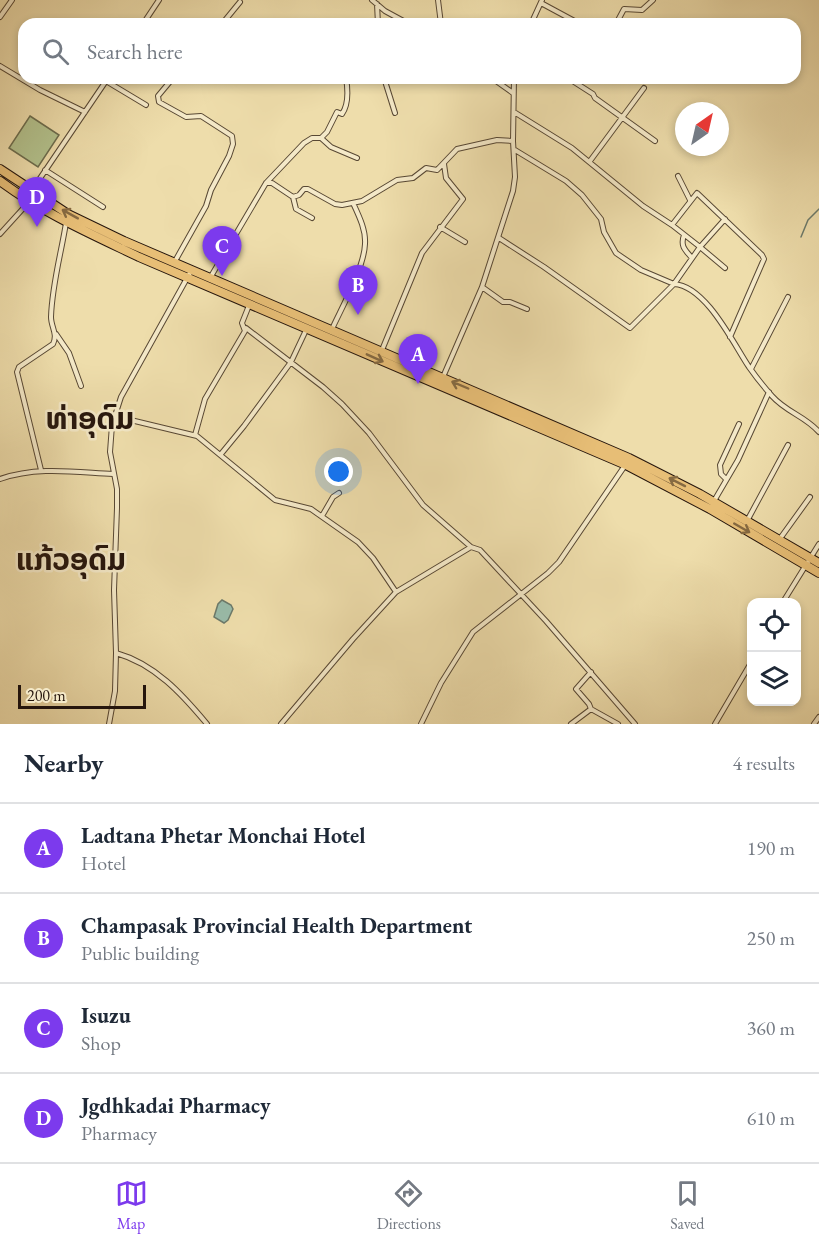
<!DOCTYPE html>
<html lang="en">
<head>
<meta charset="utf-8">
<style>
  body { margin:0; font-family:"EB Garamond","Noto Sans Lao",serif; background:#f6f6f7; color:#1f2937 }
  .controls { position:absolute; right:18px; bottom:18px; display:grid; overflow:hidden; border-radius:12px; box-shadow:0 3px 9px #0003 }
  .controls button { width:54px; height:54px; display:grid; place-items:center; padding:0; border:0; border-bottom:2px solid #e0e1e3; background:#fff; color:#1f2937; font:30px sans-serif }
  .compass { position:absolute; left:675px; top:102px; width:54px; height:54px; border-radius:50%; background:#fff; box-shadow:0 3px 9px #0003; rotate:34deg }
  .scale { position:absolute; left:18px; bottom:15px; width:128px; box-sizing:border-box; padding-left:6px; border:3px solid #26160d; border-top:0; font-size:16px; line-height:21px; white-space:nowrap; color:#26160d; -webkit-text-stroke:4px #f4e9c8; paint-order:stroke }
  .you { position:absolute; left:339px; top:472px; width:21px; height:21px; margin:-15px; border:4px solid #fff; border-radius:50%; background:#1a73e8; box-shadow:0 0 0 9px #1a73e833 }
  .badge { display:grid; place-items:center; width:39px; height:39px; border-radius:50%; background:#7c3aed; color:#fff; font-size:20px; font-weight:700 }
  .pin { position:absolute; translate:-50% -50px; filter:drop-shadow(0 2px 3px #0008) }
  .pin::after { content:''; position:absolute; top:32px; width:21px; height:18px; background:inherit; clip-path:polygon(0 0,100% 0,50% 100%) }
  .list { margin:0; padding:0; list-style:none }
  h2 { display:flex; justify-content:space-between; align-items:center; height:78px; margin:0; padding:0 24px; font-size:26px }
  h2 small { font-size:20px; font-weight:400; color:#747a83 }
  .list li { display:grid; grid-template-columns:39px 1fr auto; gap:18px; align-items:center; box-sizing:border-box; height:90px; padding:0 24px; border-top:2px solid #e0e1e3 }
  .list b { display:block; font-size:22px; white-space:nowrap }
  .list p { margin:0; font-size:20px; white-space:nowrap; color:#747a83 }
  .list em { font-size:20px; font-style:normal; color:#747a83 }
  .icon { flex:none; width:33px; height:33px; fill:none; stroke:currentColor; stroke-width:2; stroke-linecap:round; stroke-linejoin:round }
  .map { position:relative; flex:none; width:819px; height:724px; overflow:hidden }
  .search { position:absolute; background:#fff; box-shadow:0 3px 9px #0003; left:18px; right:18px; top:18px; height:66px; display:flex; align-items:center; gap:15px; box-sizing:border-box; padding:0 21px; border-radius:18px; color:#747a83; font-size:22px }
  .sheet { height:438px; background:#fff }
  nav { display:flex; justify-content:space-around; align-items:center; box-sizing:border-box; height:84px; border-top:2px solid #e0e1e3; background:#fff; font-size:16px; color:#747a83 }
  nav a { display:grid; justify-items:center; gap:3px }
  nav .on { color:#7c3aed }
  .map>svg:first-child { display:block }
  .green { fill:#b3c28d; stroke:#6c6c4d; stroke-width:1.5 }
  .water { fill:#99bcaa; stroke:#6b7a6b; stroke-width:1.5 }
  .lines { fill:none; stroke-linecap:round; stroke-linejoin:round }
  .stream { stroke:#6b7a6b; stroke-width:1.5 }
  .street-casing { stroke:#584834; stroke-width:6 }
  .highway-casing { stroke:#26160d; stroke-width:10 }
  .street { stroke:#f4e9c8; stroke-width:4 }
  .highway { stroke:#e7be76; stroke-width:8 }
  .oneway { stroke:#866a42 }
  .labels { text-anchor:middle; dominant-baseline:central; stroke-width:5; stroke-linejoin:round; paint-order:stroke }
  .quarter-label { font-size:30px; font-weight:bold; fill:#26160d; stroke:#f4e9c8 }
</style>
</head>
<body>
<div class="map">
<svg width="819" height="724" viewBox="0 0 819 724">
  <rect width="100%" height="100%" fill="#eeddab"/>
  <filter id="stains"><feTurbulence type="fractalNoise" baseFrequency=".00333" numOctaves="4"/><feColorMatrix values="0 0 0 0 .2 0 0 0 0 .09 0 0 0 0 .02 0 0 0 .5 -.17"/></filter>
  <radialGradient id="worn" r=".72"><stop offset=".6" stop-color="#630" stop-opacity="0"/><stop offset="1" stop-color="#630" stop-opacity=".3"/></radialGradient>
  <path class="green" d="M30,116L59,135L38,167L9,148Z"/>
  <path class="water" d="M222,600L231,605L233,609L228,620L224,623L214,617L218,604Z"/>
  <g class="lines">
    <path class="stream" d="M801,237L808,220L819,209"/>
    <g class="street-casing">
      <path id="street" d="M372,0L385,11L409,24
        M438,0L441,24
        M541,3L580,24
        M377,4L378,24
        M0,17L12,0
        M143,24L159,0
        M222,24L240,2
        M531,24L542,0
        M616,24L624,9L642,10L653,0
        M0,66L40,90L85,112
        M173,78L158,96L159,102L186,117L201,116L232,136L233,144L229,156L211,190L206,206L174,263
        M384,78L395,113
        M492,78L513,93
        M568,78L593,94L595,98L655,141
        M106,81L146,105
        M514,112L572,148L643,206L672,225L697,193L762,255L764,259L730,337
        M321,138L331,147L357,158
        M515,150L566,181L582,195L601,219L604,232L616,253L641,270L674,284L700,247L672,225
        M590,161L644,88
        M45,170L103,207
        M678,176L690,200
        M266,183H272L293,197L299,195L304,189H308L335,204L342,205L362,201L397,180L413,178L426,168L437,170L457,149L497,140L513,141
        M293,197L296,209L312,218
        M26,199L108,78
        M725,219L700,247L725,268
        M440,227L465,242
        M0,234L29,202
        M684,235C680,246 685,250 692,258
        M499,238L544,267L630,328L674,284C706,286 733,343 749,367C756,377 764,387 772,396C786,412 805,416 819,432
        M210,278L266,183L304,143L312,138H321L327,132L337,112L342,114C349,104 348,90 346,78
        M482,287L503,302H510L527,309
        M246,328L323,387L342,404L369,433L423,505L471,547
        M332,329C342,307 364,268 365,244C366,230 359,216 353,203
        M56,334L69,353L81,386
        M382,350L422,253L463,199L446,178L444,164
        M751,369L788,297
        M443,377L482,287L513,191L515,177L513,141L514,78
        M114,416L197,436L275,500L311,509L358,542L373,558L396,592
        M195,435L205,399L245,331L242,323L250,303
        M221,454L244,426L291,362L307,328
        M41,470L17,372L19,367L53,344C58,334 51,327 51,317C52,285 61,254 66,223
        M0,479C37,466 74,472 113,474
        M726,479L721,474L720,465L739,424
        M714,501L738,460L769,392
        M322,516L333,497L339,493
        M747,521L788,445
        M779,540L810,497
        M783,602L819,544
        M116,653C155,664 182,694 207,724
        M591,709L618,724
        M109,724L115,691L116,653L114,590L117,508V489L110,452L112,425L121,397L191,271
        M281,724L353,639L396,592L471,547L480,550L546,621L635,724
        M421,724L441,683L473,632L548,573L559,562L626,464
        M571,724L591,709L589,704L576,689L591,672
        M715,724L752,661
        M814,724L819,717"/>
    </g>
    <g class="highway-casing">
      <path id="highway" d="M0,169L68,214L124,241L629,458L700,494L819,563
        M0,181C43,213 91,234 139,257L626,465L710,509L819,573"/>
    </g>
    <use href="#street" class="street"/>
    <use href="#highway" class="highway"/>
  </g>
  <defs><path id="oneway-shaft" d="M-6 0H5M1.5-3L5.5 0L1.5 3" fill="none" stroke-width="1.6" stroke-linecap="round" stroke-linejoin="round" transform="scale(1.5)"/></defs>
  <g class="oneway">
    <use href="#oneway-shaft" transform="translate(70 214) rotate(-151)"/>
    <use href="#oneway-shaft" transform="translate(375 358) rotate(24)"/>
    <use href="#oneway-shaft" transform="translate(460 385) rotate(-157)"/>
    <use href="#oneway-shaft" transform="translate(677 482) rotate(-153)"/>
    <use href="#oneway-shaft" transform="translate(742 528) rotate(30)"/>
  </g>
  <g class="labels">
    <g class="quarter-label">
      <text x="90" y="418">ທ່າອຸດົມ</text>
      <text x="71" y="559">ແກ້ວອຸດົມ</text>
    </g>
  </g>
  <rect width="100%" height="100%" filter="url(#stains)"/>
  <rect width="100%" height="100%" fill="url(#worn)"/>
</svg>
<div class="controls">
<button><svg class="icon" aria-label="locate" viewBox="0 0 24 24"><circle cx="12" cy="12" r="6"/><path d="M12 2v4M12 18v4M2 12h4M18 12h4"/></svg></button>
<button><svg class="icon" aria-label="layers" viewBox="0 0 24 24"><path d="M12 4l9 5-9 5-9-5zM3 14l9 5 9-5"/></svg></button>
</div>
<svg class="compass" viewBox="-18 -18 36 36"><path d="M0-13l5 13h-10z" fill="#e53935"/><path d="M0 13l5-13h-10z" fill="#747a83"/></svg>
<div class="scale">200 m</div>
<div class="you"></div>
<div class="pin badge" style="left:418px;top:384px">A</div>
<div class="pin badge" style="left:358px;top:315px">B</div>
<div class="pin badge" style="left:222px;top:276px">C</div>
<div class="pin badge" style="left:37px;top:227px">D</div>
<div class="search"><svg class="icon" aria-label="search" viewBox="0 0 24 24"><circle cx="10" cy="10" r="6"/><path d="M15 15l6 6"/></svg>Search here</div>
</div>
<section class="sheet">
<h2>Nearby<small>4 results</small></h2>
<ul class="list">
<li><span class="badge">A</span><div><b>Ladtana Phetar Monchai Hotel</b><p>Hotel</p></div><em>190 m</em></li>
<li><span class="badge">B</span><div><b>Champasak Provincial Health Department</b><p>Public building</p></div><em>250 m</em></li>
<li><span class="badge">C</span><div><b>Isuzu</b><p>Shop</p></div><em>360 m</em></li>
<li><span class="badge">D</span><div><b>Jgdhkadai Pharmacy</b><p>Pharmacy</p></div><em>610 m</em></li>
</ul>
</section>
<nav>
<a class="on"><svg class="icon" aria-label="map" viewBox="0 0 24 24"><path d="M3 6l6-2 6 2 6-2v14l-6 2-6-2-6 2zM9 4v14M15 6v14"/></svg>Map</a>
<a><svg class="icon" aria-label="directions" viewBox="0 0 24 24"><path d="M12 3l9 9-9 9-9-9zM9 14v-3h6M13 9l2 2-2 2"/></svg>Directions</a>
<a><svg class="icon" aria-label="saved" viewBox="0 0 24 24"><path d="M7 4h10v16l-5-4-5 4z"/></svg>Saved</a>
</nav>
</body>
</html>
